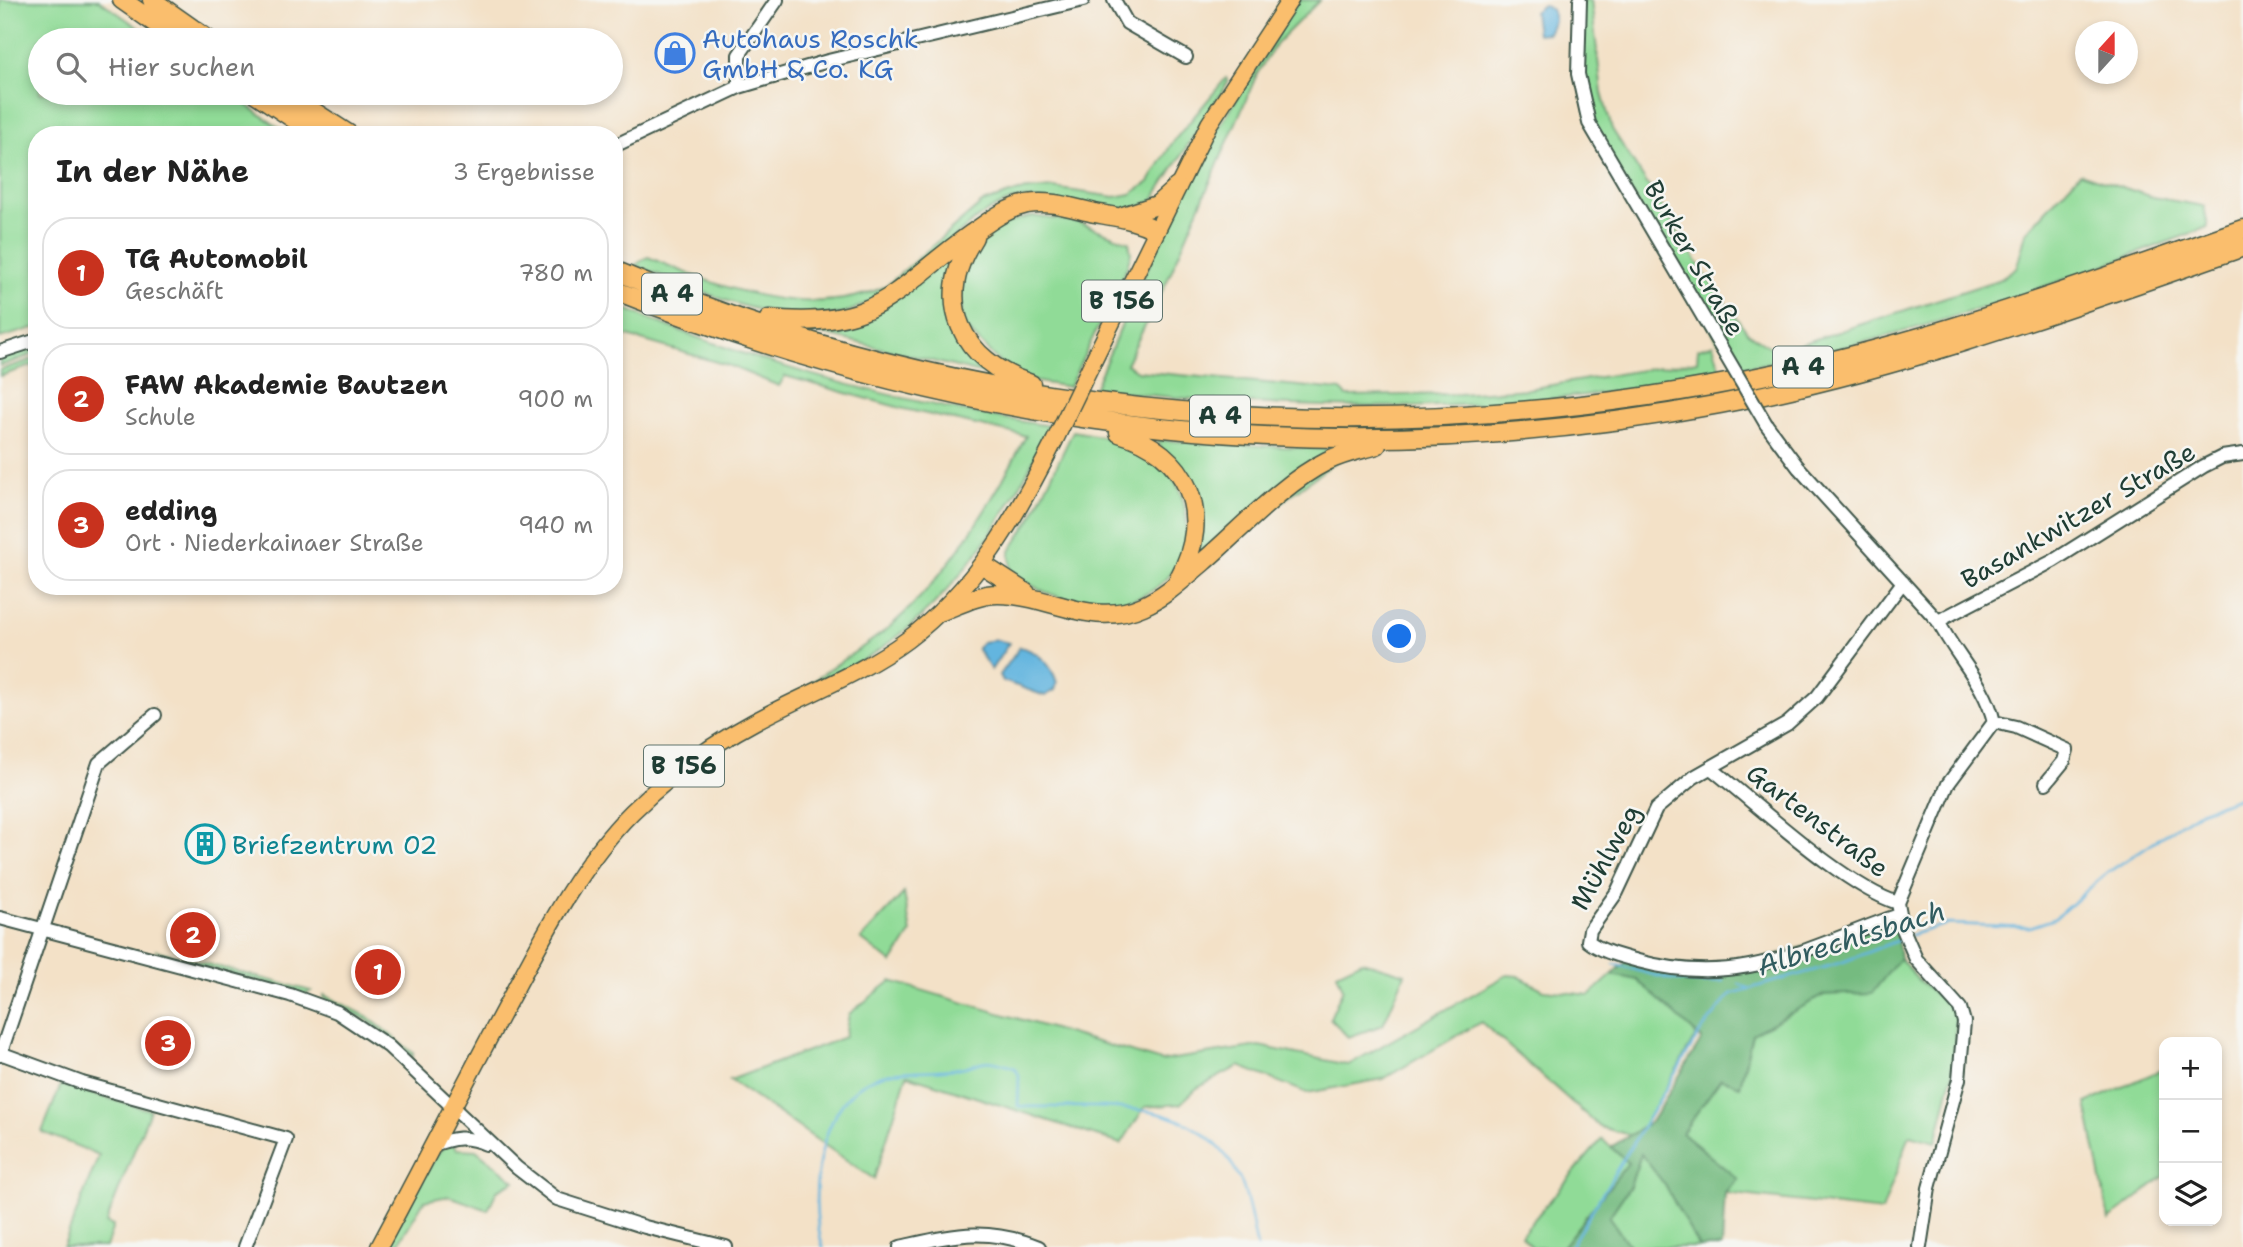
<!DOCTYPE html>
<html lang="de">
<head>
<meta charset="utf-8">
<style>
  body { margin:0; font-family:"Shantell Sans",sans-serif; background:#f6f6f6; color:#222 }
  .controls { position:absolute; right:21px; bottom:21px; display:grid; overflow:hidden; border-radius:14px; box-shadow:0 4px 10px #0003 }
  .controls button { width:63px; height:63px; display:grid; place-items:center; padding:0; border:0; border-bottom:2px solid #e0e0e0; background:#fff; color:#222; font:35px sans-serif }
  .compass { position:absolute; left:2075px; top:21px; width:63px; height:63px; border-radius:50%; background:#fff; box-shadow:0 4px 10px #0003; rotate:21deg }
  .you { position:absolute; left:1400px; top:637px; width:24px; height:24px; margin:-18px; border:5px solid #fff; border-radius:50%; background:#1a73e8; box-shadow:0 0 0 10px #1a73e833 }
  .badge { display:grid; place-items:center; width:46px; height:46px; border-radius:50%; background:#c8321e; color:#fff; font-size:23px; font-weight:700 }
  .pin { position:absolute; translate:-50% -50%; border:4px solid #fff; box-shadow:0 2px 7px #0006 }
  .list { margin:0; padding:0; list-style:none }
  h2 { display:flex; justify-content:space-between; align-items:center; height:91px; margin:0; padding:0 28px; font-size:30px }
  h2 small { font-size:23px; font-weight:400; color:#767676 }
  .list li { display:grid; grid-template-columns:46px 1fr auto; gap:21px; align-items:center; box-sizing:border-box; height:112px; margin:0 14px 14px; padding:0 14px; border:2px solid #e0e0e0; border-radius:28px }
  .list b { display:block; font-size:26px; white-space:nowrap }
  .list p { margin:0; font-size:23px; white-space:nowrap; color:#767676 }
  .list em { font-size:23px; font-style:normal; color:#767676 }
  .icon { flex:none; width:38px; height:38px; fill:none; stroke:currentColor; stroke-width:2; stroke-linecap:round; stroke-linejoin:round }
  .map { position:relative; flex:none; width:2243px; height:1247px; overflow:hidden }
  .search { position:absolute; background:#fff; box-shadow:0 4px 10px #0003; left:28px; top:28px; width:595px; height:77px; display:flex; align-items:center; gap:18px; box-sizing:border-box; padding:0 24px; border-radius:38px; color:#767676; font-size:26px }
  .panel { position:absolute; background:#fff; box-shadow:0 4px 10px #0003; left:28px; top:126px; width:595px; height:469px; border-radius:28px }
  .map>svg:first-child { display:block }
  .green { fill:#90db97; stroke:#588c66; stroke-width:2 }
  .forest { fill:#74bb80; stroke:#4a7c5a; stroke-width:2 }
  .water { fill:#63b5df; stroke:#41798a; stroke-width:2 }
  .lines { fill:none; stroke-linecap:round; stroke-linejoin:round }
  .stream { stroke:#63b5df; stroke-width:2.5 }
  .minor-casing { stroke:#3f564a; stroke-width:16 }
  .major-casing { stroke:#3f564a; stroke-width:19 }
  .highway-casing { stroke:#3f564a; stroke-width:21 }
  .minor { stroke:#fff; stroke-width:12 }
  .major { stroke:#fabe6d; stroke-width:16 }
  .highway { stroke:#fabe6d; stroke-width:18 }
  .minor-bridge-casing { stroke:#3f564a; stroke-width:16; stroke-linecap:butt }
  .major-bridge-casing { stroke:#3f564a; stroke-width:19; stroke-linecap:butt }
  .minor-bridge { stroke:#fff; stroke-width:12 }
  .major-bridge { stroke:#fabe6d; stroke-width:16 }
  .labels { text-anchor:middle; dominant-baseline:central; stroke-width:5; stroke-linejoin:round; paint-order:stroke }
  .shield { fill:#f6f6f2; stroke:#60746d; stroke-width:2 }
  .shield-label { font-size:24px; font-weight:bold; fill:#1f3d34 }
  .shop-label { font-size:26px; fill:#366cbe; stroke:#f6f6f2; text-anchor:start }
  .street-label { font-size:26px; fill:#1f3d34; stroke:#f6f6f2 }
  .culture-label { font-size:26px; fill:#0d838f; stroke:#f6f6f2; text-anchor:start }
  .water-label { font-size:28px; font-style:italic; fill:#305b5f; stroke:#f6f6f2 }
</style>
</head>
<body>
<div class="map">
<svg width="2243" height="1247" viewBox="0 0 2243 1247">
  <rect width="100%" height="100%" fill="#f6f6f2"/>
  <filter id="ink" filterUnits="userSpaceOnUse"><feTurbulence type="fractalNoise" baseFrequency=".0143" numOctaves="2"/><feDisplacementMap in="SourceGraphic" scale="14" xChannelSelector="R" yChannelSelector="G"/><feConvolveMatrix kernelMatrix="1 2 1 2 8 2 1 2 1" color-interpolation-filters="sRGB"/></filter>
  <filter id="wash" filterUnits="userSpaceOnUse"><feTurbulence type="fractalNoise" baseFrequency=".00686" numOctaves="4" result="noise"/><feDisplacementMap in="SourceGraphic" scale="28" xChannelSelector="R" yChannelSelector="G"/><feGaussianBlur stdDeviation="1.57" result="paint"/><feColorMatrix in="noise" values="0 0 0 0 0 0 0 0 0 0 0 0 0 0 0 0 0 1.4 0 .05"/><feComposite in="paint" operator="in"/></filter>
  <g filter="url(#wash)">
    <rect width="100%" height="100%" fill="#f3e1c7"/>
    <path class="green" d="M0,0H99L156,40H40V93H230L289,135H37V327L0,338Z
      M1299,0H1320L1276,44L1257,74L1168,279L1126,364L1137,371L1341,390L1347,396L1459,394L1528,389L1697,361L1698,349L1713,344L1721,372C1672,386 1619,391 1569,397C1410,414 1253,408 1094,389L1138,287L1209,143Z
      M1581,0H1591L1602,93L1612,129L1706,276L1748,333L1770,347L1785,349L1998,280L2017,267L2026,232L2080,173L2152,197L2204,206L2208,227C2057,283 1904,342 1744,367L1727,342L1719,343L1590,123L1582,94Z
      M1226,78L1228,82L1153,200L1133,211L1022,198C982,206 956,237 927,262C910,277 861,310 840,314C769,326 699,290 635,265L648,257C720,288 809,322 886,286L982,203L1019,191L1053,188L1115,197L1131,194L1149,182L1172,143Z
      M1033,216L1078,222L1129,242L1131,253L1127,267L1069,387L1032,381L1008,371L962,324C962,307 958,280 963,264C975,233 1004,222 1033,216Z
      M957,248L949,293L989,375L807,330L838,325Z
      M614,304C753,365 901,403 1050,426C1001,533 927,645 810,684C836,662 867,647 893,624C949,574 993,502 1026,436L904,409L785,376L779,386L730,366L614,332Z
      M37,346V353L0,366V358Z
      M37,358V364L0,376V370Z
      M1073,431C1100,436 1127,440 1150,454C1192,481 1201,552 1160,585C1116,619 1050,602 1010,571V551L1031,519Z
      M1156,440L1338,450L1339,445H1372L1352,449L1189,572L1201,508Z
      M904,893L911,933L892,963L861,939Z
      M155,950L311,991L306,994L168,957Z
      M1900,958L1918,980L1957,1012L1952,1076L1936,1142L1910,1135L1882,1211L1725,1193L1738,1180L1682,1133L1721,1079L1740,1086L1752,1034L1824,994L1872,992Z
      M1362,961L1405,974L1383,1025L1348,1037L1330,1018L1343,989L1337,973Z
      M1507,975L1518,976L1544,990L1590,995L1612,975L1637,979L1697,1034L1644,1126L1630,1135L1600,1127L1481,1022L1383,1079L1307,1093L1239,1066L1197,1088L1180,1104L1145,1107L1121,1144L907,1075L874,1179L730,1080L845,1037L849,1014L891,981L1161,1061L1259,1046L1348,1065Z
      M324,995L367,1016L413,1053V1057L367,1020L324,999Z
      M2161,1070L2164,1075V1176L2109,1220L2086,1103Z
      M61,1085L150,1110L106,1223L113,1226L106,1247H63L99,1155L42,1132Z
      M1602,1139L1628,1163L1562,1247H1532L1521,1235Z
      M453,1143L457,1149L476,1150L515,1181L497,1190L488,1210L449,1196L424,1201L396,1247H385L434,1159L441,1149Z
      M1641,1154L1665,1185L1699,1247H1630L1609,1217L1630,1186Z"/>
    <path class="forest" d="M1895,921L1900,958L1872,993L1824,995L1752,1034L1740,1086L1721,1079L1682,1133L1738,1179L1725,1193L1722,1247H1699L1665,1185L1641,1154L1630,1186L1609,1217L1630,1247H1562L1628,1163L1611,1147L1651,1122L1702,1039L1637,980L1612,975L1630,958L1720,971Z"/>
    <path class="water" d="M1543,5L1552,10L1554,20L1548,33L1537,34L1534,12Z
      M996,640L1009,643L991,670L977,648L982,642Z
      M1020,647C1038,651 1052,665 1057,683L1055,690L1045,696L1003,681L1000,675Z"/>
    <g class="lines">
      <path class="stream" d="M1911,935L1947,924L2030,927L2054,919L2107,873L2200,811L2243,796
        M1614,964C1650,973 1686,988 1723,981
        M1739,984L1748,988
        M823,1247C807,1198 818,1107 868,1081C894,1067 926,1073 953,1069C988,1065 975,1054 1015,1068L1019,1075L1018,1106C1097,1111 1198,1089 1240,1179C1249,1199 1252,1225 1257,1247
        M1570,1247L1701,1031L1731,994L1843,962L1901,939"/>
    </g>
  </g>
  <g filter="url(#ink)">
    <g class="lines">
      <g class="minor-casing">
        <path id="minor" d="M1114,0L1127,23L1186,57
          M1580,0L1578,74L1589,123L1719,344
          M739,87V55L777,0
          M614,146L739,87L828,61L1083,0
          M0,352L37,340
          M1766,424L1798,467L1938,621C1956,657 1985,683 1994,722L1948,784L1898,903L1903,929L1916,959L1960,1008L1964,1022L1959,1079L1929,1188L1920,1247
          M1938,621L2053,561L2204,466L2222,457L2243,454
          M1994,722L2016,727L2067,750L2064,761L2046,783
          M1712,769C1759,806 1844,886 1898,903
          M1899,915C1805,948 1741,989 1638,961C1621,956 1602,952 1588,941L1590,930L1617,892L1656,809L1694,777L1787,724L1817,697L1903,582
          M0,918L290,995L337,1012L388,1046L517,1168L557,1199L645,1227L726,1247
          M0,1053L82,1083L286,1139L245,1247
          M0,1055L99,763L155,715
          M433,1145C453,1138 466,1135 486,1144
          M900,1247C955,1235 984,1226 1039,1247"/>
      </g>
      <g class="major-casing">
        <path id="major" d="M1092,363L1209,124L1290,0
          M379,1247C424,1164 466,1080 511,997C545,933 580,864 632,812C669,776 709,746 754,722C805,694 860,675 907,640C976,588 1016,517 1054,442"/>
      </g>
      <g class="highway-casing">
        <path id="highway" d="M122,0L179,40
          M152,0L209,40
          M255,93L318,135
          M285,93L350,135
          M1123,216L1157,205L1177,187
          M974,237C932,302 961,361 1031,384
          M614,270C981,428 1388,455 1777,373C1936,340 2090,282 2243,229
          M614,290C973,433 1338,476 1720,404C1899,370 2071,307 2243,247
          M769,319C879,330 892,291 971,234C989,222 1004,209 1027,204C1051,200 1072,208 1095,213C1117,217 1135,219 1156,230
          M1119,433C1188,452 1214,515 1179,578
          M983,565L1026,593
          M942,611C960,604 979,594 998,594C1049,594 1092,629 1143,606C1166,596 1185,577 1203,562C1240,530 1283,483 1327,461C1343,453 1360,450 1377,445"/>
      </g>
      <use href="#minor" class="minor"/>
      <use href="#major" class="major"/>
      <use href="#highway" class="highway"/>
      <g class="minor-bridge-casing">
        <path id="minor-bridge" d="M1719,344L1766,424"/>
      </g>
      <g class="major-bridge-casing">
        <path id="major-bridge" d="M1054,442L1092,363"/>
      </g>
      <use href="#minor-bridge" class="minor-bridge"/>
      <use href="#major-bridge" class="major-bridge"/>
    </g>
  </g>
  <defs>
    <g id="shop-ring" transform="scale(2.0125)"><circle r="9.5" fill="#f6f6f2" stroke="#3f7fe0" stroke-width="1.5"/><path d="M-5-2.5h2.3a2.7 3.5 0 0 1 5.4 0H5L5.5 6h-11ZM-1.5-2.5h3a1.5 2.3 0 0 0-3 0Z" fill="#3f7fe0"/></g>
    <g id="building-ring" transform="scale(2.0125)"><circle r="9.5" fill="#f6f6f2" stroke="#0f9aa8" stroke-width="1.5"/><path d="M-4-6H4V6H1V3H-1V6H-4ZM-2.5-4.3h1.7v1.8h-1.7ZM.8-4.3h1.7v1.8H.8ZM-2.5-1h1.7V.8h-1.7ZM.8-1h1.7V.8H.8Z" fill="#0f9aa8"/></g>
  </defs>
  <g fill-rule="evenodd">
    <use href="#shop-ring" x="675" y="53"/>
    <use href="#building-ring" x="205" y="844"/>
  </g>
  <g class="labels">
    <g class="shield">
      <rect x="642" y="273.5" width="60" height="41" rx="5"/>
      <rect x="1082" y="280.5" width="80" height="41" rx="5"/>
      <rect x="1773" y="346.5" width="60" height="41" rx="5"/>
      <rect x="1190" y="395.5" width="60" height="41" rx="5"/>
      <rect x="644" y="745.5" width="80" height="41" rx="5"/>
    </g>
    <g class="shield-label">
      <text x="672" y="294">A 4</text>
      <text x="1122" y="301">B 156</text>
      <text x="1803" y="367">A 4</text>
      <text x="1220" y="416">A 4</text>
      <text x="684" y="766">B 156</text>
    </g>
    <g class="shop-label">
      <text x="702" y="38">Autohaus Roschk<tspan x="702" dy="30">GmbH &amp; Co. KG</tspan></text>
    </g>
    <g class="street-label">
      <text transform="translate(1695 258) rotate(60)">Burker Straße</text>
      <text transform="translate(2078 515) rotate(-30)">Basankwitzer Straße</text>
      <text transform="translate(1818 820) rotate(37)">Gartenstraße</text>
      <text transform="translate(1605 857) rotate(-61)">Mühlweg</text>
    </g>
    <g class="culture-label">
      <text x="232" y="844">Briefzentrum 02</text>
    </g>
    <g class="water-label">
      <text transform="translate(1851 938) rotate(-17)">Albrechtsbach</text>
    </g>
  </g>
</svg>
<div class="controls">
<button>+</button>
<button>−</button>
<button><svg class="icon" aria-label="layers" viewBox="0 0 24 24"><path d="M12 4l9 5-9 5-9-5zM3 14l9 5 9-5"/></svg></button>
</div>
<svg class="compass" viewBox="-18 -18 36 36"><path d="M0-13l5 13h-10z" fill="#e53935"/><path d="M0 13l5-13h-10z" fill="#767676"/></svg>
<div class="you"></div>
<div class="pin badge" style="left:378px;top:972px">1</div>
<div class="pin badge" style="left:193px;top:935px">2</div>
<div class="pin badge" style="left:168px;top:1043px">3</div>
<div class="search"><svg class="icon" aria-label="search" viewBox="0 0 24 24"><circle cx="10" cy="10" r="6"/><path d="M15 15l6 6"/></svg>Hier suchen</div>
<section class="panel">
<h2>In der Nähe<small>3 Ergebnisse</small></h2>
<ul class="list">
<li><span class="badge">1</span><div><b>TG Automobil</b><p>Geschäft</p></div><em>780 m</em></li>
<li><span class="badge">2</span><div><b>FAW Akademie Bautzen</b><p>Schule</p></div><em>900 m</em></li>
<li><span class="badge">3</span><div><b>edding</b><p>Ort · Niederkainaer Straße</p></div><em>940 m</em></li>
</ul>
</section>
</div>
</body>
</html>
